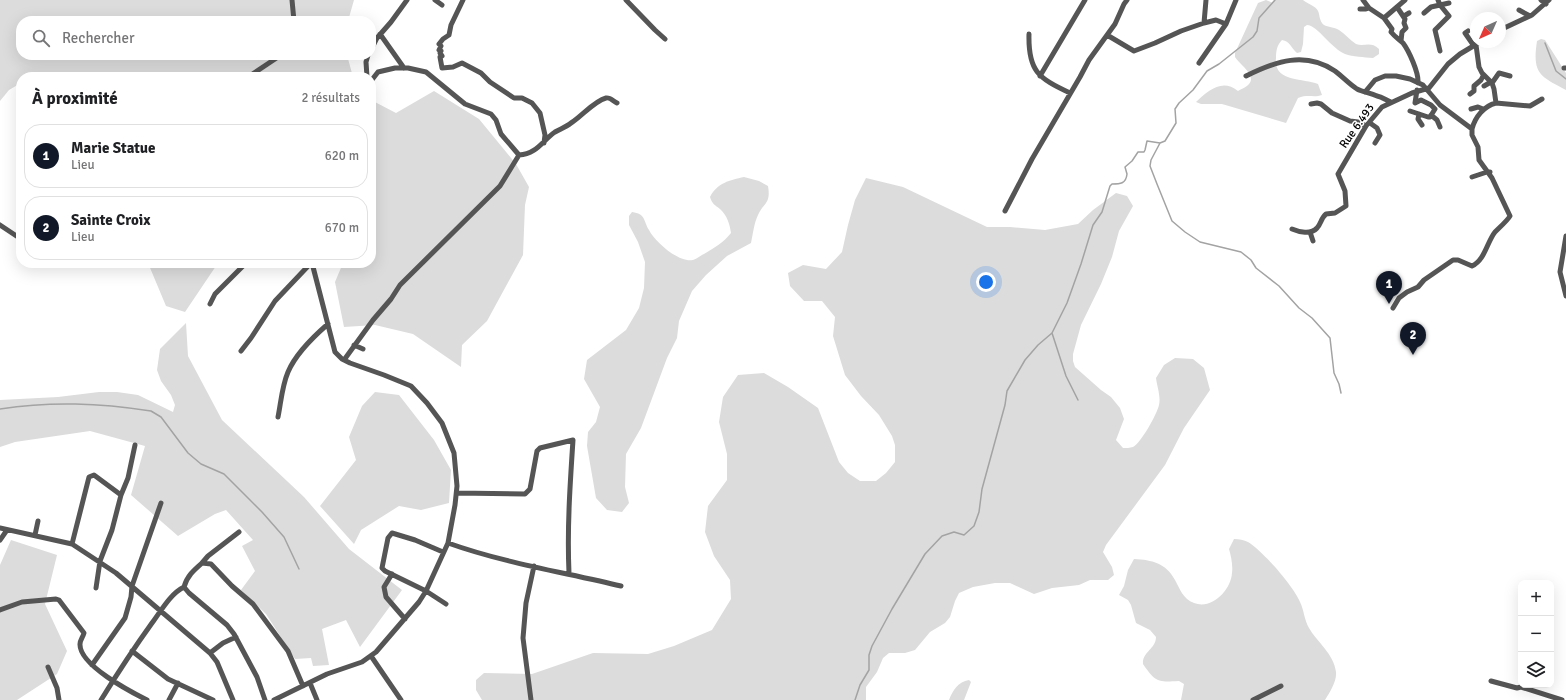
<!DOCTYPE html>
<html lang="fr">
<head>
<meta charset="utf-8">
<style>
  body { margin:0; font-family:Signika,sans-serif; background:#f2f2f2; color:#202124 }
  .controls { position:absolute; right:12px; bottom:12px; display:grid; overflow:hidden; border-radius:8px; box-shadow:0 4px 16px #0002 }
  .controls button { width:36px; height:36px; display:grid; place-items:center; padding:0; border:0; border-bottom:1px solid #e0e0e0; background:#fff; color:#202124; font:20px sans-serif }
  .compass { position:absolute; left:1470px; top:12px; width:36px; height:36px; border-radius:50%; background:#fff; box-shadow:0 4px 16px #0002; rotate:225deg }
  .you { position:absolute; left:986px; top:282px; width:14px; height:14px; margin:-10px; border:3px solid #fff; border-radius:50%; background:#1a73e8; box-shadow:0 0 0 6px #1a73e833 }
  .badge { display:grid; place-items:center; width:26px; height:26px; border-radius:50%; background:#111827; color:#fff; font-size:13px; font-weight:700 }
  .pin { position:absolute; translate:-50% -33px; filter:drop-shadow(0 1px 2px #0008) }
  .pin::after { content:''; position:absolute; top:21px; width:14px; height:12px; background:inherit; clip-path:polygon(0 0,100% 0,50% 100%) }
  .list { margin:0; padding:0; list-style:none }
  h2 { display:flex; justify-content:space-between; align-items:center; height:52px; margin:0; padding:0 16px; font-size:17px }
  h2 small { font-size:13px; font-weight:400; color:#757577 }
  .list li { display:grid; grid-template-columns:26px 1fr auto; gap:12px; align-items:center; box-sizing:border-box; height:64px; margin:0 8px 8px; padding:0 8px; border:1px solid #e0e0e0; border-radius:16px }
  .list b { display:block; font-size:15px; white-space:nowrap }
  .list p { margin:0; font-size:13px; white-space:nowrap; color:#757577 }
  .list em { font-size:13px; font-style:normal; color:#757577 }
  .icon { flex:none; width:22px; height:22px; fill:none; stroke:currentColor; stroke-width:2; stroke-linecap:round; stroke-linejoin:round }
  .map { position:relative; flex:none; width:1566px; height:700px; overflow:hidden }
  .search { position:absolute; background:#fff; box-shadow:0 4px 16px #0002; left:16px; top:16px; width:360px; height:44px; display:flex; align-items:center; gap:10px; box-sizing:border-box; padding:0 14px; border-radius:16px; color:#757577; font-size:15px }
  .panel { position:absolute; background:#fff; box-shadow:0 4px 16px #0002; left:16px; top:72px; width:360px; height:196px; border-radius:16px }
  .map>svg:first-child { display:block }
  .green { fill:#dcdcdc }
  .lines { fill:none; stroke-linecap:round; stroke-linejoin:round }
  .stream { stroke:#a3a3a3; stroke-width:1.5 }
  .minor { stroke:#555; stroke-width:5 }
  .labels { text-anchor:middle; dominant-baseline:central; stroke-width:3; stroke-linejoin:round; paint-order:stroke }
  .street-label { font-size:12px; fill:#000; stroke:#fff }
</style>
</head>
<body>
<div class="map">
<svg width="1566" height="700" viewBox="0 0 1566 700">
  <rect width="100%" height="100%" fill="#fff"/>
  <path class="green" d="M0,0H354L348,21H21V55H347L353,77H79L65,72L58,77H21V83L9,90L0,101Z
    M1266,0L1273,3L1274,0H1303C1308,4 1316,6 1318,11C1320,15 1319,21 1324,25C1328,27 1334,27 1339,30C1345,34 1350,40 1356,44C1364,47 1371,41 1379,49V54L1373,58C1364,57 1353,57 1345,54C1332,49 1317,25 1307,25L1304,27L1303,44L1301,52L1297,53C1291,48 1290,41 1282,40C1277,45 1276,51 1276,58C1273,82 1303,78 1318,84L1322,95C1314,98 1308,94 1298,98L1286,123L1222,104H1201L1196,102C1208,91 1222,78 1238,91C1241,89 1247,87 1249,84C1257,75 1239,64 1235,57V53L1258,3Z
    M1541,39L1545,40L1566,73V90C1540,76 1532,74 1537,41Z
    M434,91L479,119L516,164L529,187L525,205L523,255L487,321L462,345L461,367L413,334L375,325L344,327L335,282L343,263H371V98L373,101L396,113Z
    M744,177L759,181L768,186C771,204 764,202 758,215C754,223 753,234 751,243L727,256L706,275L692,291L679,321L677,338L667,358L641,428L626,454L625,487L629,503L622,512L607,510L596,498L587,446L588,432L596,422L600,407L584,379L587,360L626,330L639,308L644,288L645,262L638,242L629,225V216L632,212C646,214 643,220 649,230C655,242 679,263 693,260C697,259 701,255 704,254C714,248 723,243 731,233C730,225 727,215 720,209C715,205 712,204 710,197C717,183 730,180 744,177Z
    M866,178L903,187L987,227H1010L1045,230L1078,224L1093,210L1116,193L1127,196L1133,206L1119,231L1112,257L1101,284L1081,325L1073,354V361L1075,367L1101,390L1111,397L1120,408L1124,419L1116,440L1123,448C1126,448 1130,448 1133,447C1141,443 1157,414 1159,405C1161,397 1157,386 1156,378L1164,365L1175,358L1193,359L1204,368L1210,390L1184,428L1165,465L1106,545L1103,552L1112,567L1114,575L1108,580H1090L1079,585L1052,588L1034,594L1010,583H995L973,587L959,593L955,601L950,617L945,623L930,632L915,650L905,653H889L883,658L877,672L866,687V700H482L476,690V680L484,673L532,674L593,653L648,654L674,646L712,630L731,599L730,580L714,556L705,532L708,506L727,480V454L719,422L723,397L738,375L764,373L788,387L818,408L839,462L848,473L860,481H876L886,473L895,462V445L892,436L879,415L861,396L845,375L833,336L835,317L822,301H804L790,286L788,273L803,265L826,269L842,252L848,225L855,200Z
    M148,263H218L185,312L166,306Z
    M186,323L188,356L222,420L304,497L349,549L402,590L360,647L346,620L322,629L329,665L313,666L311,658L295,659L266,614L241,590L255,571L242,546L253,540L226,510L215,514L178,536L131,495L145,446L90,431L15,442L0,447V400L58,397L99,392H117L138,395L173,412L175,405L171,395L161,381L157,370L160,349Z
    M375,392L399,395L434,440L451,470L449,503L421,510L399,506L361,530L354,544L320,506L356,460L349,437L362,406Z
    M1234,539C1239,539 1244,540 1248,542C1262,550 1294,587 1300,602C1304,610 1304,619 1309,628C1317,642 1334,654 1336,672C1337,681 1330,692 1325,700H1181L1184,684L1179,681C1158,682 1156,683 1143,664C1142,652 1156,649 1156,637L1150,630L1136,623L1131,605L1128,600L1119,595L1124,586L1128,570L1134,559C1152,560 1166,563 1175,580C1180,589 1183,599 1194,603C1212,610 1231,590 1232,573C1233,565 1231,556 1229,549Z
    M11,540L57,555L45,604L67,651L57,674L17,700H0V565Z
    M969,680L971,682L964,700H949C953,690 958,682 969,680Z"/>
  <g class="lines">
    <path class="stream" d="M1545,43L1556,71L1566,79
      M1160,143L1151,160L1150,166L1157,184L1172,221L1185,232L1200,242L1241,252L1251,260L1256,268L1279,286L1299,308L1312,318L1330,338L1334,373L1339,384L1341,393
      M1052,333L1066,376L1078,400
      M0,409C52,401 99,403 151,411L161,417L188,453L201,464L224,474L262,512L284,537L299,569
      M855,700L860,685L869,670V655L872,646L892,609L925,554L942,536L954,532L964,535L974,526L979,512L982,489L1005,405L1007,391L1025,360L1038,345L1052,333L1067,303L1081,264L1093,225L1102,212L1110,186L1112,184C1120,184 1126,184 1127,174L1125,167L1132,161L1138,152H1144L1145,150L1147,141L1160,143L1165,141L1176,123L1175,109L1179,103L1193,90L1207,71L1219,64L1253,37L1257,31L1259,18L1275,0"/>
    <path class="minor" d="M292,0L294,21
      M435,0L442,5
      M463,0L451,25L449,35L443,39L439,44L441,46L439,50L441,51L440,53L442,56L440,57L442,68L453,67L462,63L481,73L490,82L514,98H522L532,103L540,113L545,135L544,143
      M626,0L655,30L665,39
      M1363,0L1369,8L1384,18L1392,29L1391,32C1396,38 1399,39 1403,43C1409,51 1419,73 1418,83
      M1438,0L1440,5L1449,16L1435,30L1440,51
      M1541,0L1546,4
      M1397,7L1405,19L1404,23L1406,28L1402,32L1401,41
      M1360,9H1366L1369,8
      M1519,10L1530,16
      M1424,13L1431,7L1449,3
      M1404,16L1409,13
      M1384,18L1405,0
      M1204,23L1206,0
      M1500,30L1532,15L1549,0
      M1468,31L1465,33L1474,46
      M380,34L404,68
      M1029,34C1028,71 1038,78 1070,93
      M1107,35L1134,51L1155,43L1181,31L1204,23L1216,20L1226,24
      M371,50L377,38L391,22L407,0
      M1199,63L1226,24L1236,0
      M1564,68H1566
      M1040,76L1085,0
      M1246,76C1276,61 1305,51 1335,71C1343,77 1349,84 1357,89C1363,92 1370,93 1377,96C1382,97 1386,100 1391,102
      M248,77L281,55
      M367,77L366,62L368,55
      M371,81L378,72L395,68H408L426,72L465,104L491,114L496,120L501,134L519,155C537,154 542,141 555,132C560,129 566,127 571,123C581,117 594,101 606,98C610,97 613,101 617,103
      M1492,83L1499,73L1510,76
      M1484,86L1491,82
      M1365,92L1375,80L1385,76H1396L1410,79L1423,85L1440,105L1472,129C1475,117 1484,106 1496,103L1494,89L1492,83L1482,73L1479,67L1476,45
      M1470,94L1474,91V86L1481,80L1483,76
      M1496,103L1530,106L1542,99
      M1311,104L1317,103L1321,104L1332,113L1350,121L1358,122L1366,126
      M1471,109L1478,107L1483,109
      M1410,111L1428,117H1430L1435,109L1431,105L1421,100L1415,103L1417,90
      M1419,114L1418,119L1422,125
      M1431,115L1437,120L1440,127
      M1370,123L1377,128L1380,135L1375,143
      M1472,177L1487,172H1490
      M1005,211L1032,159L1080,77L1089,60L1115,24L1124,4L1127,0
      M0,225L21,239
      M1292,229C1299,232 1311,235 1317,228C1321,224 1321,218 1326,214L1335,213L1346,206L1345,191L1338,174L1366,126L1382,107L1412,93L1429,88L1448,64L1460,54L1480,42
      M1310,232L1313,241
      M1566,236L1560,272L1566,296
      M210,304L215,294L246,263
      M1393,308L1399,298L1407,292L1418,287L1424,280L1453,260H1458L1472,266C1485,260 1487,242 1495,232C1499,228 1508,220 1510,216L1492,178L1479,160L1478,147L1472,135V129
      M354,345L363,349
      M241,351L251,338L275,301L311,263
      M344,360L373,320L391,299L400,285L500,186L519,155
      M278,417C281,402 282,386 288,372C296,353 313,337 328,324
      M457,493L525,494L530,489L537,451L540,448L573,440C570,485 567,529 569,573
      M121,495L128,478L135,445
      M0,528L72,544L116,573L210,653L217,662L233,700
      M35,535L38,521
      M0,540L7,530
      M448,543C504,563 563,572 621,586
      M72,544L89,477L94,475L121,495L112,530L100,561L96,588
      M443,552L415,540L392,533L388,538L382,568L385,571L426,591L446,604
      M202,563L208,556L239,532
      M392,574L384,587L386,597L405,619
      M184,587C187,576 194,570 202,563L211,564L232,586L253,604L288,651L303,686
      M0,610L22,602L56,599L59,600L84,633C83,637 80,640 80,644C79,665 131,692 147,700
      M132,651L168,679L213,700
      M210,653L223,643L236,637
      M371,656L401,700
      M92,665L125,618L131,597L132,586L161,503
      M48,667L57,688L59,700
      M1491,681L1517,688L1521,687L1562,700
      M310,683L317,700
      M101,700C117,674 134,648 152,623C161,611 170,594 184,587L189,593L227,625L234,634L257,677L265,700
      M169,700L178,683
      M274,700L327,674L362,662L376,652L419,602L426,591L448,543L455,505L457,486L454,453L442,423L427,403L411,386L384,375L350,363L342,359L335,352L312,263
      M531,700L523,638L526,603L534,566
      M1253,700L1281,686"/>
  </g>
  <g class="labels">
    <g class="street-label">
      <text transform="translate(1357 126) rotate(-55)">Rue 6.493</text>
    </g>
  </g>
</svg>
<div class="controls">
<button>+</button>
<button>−</button>
<button><svg class="icon" aria-label="layers" viewBox="0 0 24 24"><path d="M12 4l9 5-9 5-9-5zM3 14l9 5 9-5"/></svg></button>
</div>
<svg class="compass" viewBox="-18 -18 36 36"><path d="M0-13l5 13h-10z" fill="#e53935"/><path d="M0 13l5-13h-10z" fill="#757577"/></svg>
<div class="you"></div>
<div class="pin badge" style="left:1389px;top:304px">1</div>
<div class="pin badge" style="left:1413px;top:355px">2</div>
<div class="search"><svg class="icon" aria-label="search" viewBox="0 0 24 24"><circle cx="10" cy="10" r="6"/><path d="M15 15l6 6"/></svg>Rechercher</div>
<section class="panel">
<h2>À proximité<small>2 résultats</small></h2>
<ul class="list">
<li><span class="badge">1</span><div><b>Marie Statue</b><p>Lieu</p></div><em>620 m</em></li>
<li><span class="badge">2</span><div><b>Sainte Croix</b><p>Lieu</p></div><em>670 m</em></li>
</ul>
</section>
</div>
</body>
</html>
